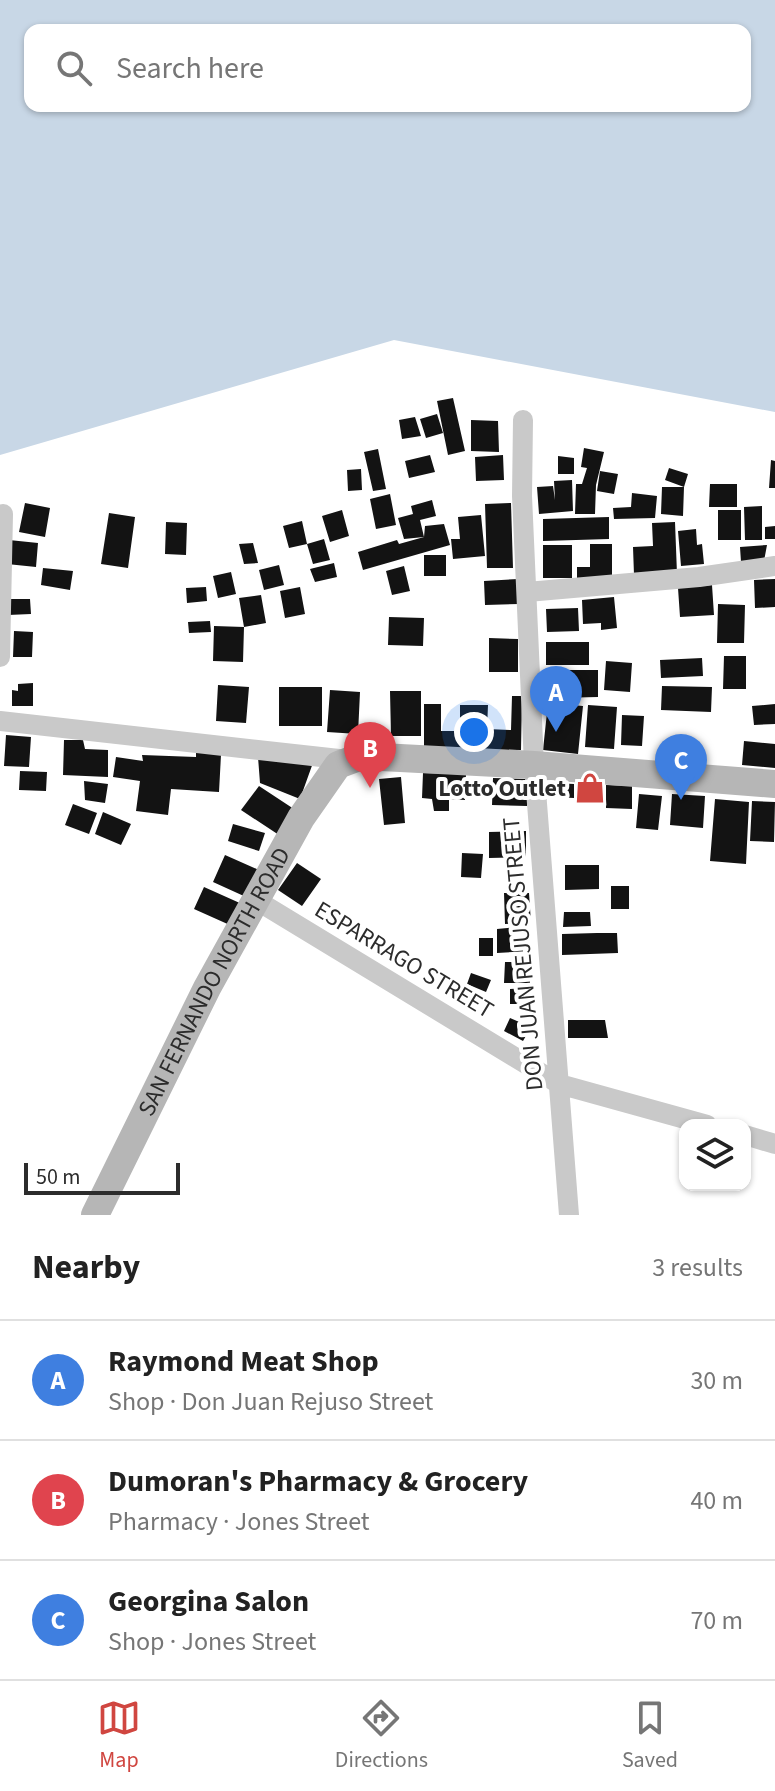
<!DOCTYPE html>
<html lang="en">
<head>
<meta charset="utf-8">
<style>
  body { margin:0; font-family:"Source Sans 3",sans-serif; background:#f6f6f6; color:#222 }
  .controls { position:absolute; right:24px; bottom:24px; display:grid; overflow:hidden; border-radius:16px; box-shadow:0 2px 6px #0004 }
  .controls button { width:72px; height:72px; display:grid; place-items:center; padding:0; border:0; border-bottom:2px solid #e0e0e0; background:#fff; color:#222; font:40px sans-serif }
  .scale { position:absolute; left:24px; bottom:20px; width:156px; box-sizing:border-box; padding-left:8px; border:4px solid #2c2c2c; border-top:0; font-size:22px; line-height:28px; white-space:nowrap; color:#2c2c2c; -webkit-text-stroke:6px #fff; paint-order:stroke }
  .you { position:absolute; left:474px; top:732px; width:28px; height:28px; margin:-20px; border:6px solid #fff; border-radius:50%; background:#1a73e8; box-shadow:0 0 0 12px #1a73e833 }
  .badge { display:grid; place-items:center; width:52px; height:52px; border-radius:50%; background:#d04640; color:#fff; font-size:26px; font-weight:700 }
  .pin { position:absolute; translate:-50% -66px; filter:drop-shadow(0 2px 4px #0008) }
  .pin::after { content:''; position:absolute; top:42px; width:28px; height:24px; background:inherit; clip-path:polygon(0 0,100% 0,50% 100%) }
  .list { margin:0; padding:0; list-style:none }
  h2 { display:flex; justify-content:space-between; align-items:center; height:104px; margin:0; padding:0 32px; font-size:34px }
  h2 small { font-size:26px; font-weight:400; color:#767676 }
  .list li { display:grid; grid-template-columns:52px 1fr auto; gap:24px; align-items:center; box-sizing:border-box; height:120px; padding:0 32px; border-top:2px solid #e0e0e0 }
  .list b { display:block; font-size:30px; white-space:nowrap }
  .list p { margin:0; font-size:26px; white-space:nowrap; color:#767676 }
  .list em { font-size:26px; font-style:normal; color:#767676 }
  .icon { flex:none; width:44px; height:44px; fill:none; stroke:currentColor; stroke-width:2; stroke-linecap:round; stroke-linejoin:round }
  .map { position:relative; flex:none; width:775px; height:1215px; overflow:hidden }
  .search { position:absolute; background:#fff; box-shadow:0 2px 6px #0004; left:24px; right:24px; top:24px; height:88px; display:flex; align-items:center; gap:20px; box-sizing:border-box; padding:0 28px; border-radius:16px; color:#767676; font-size:30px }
  .sheet { height:464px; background:#fff }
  nav { display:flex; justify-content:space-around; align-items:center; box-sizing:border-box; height:112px; border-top:2px solid #e0e0e0; background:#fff; font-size:22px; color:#767676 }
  nav a { display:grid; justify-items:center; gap:4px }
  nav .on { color:#d04640 }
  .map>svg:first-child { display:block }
  .water { fill:#c8d7e6; fill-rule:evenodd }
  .building { fill:#131313 }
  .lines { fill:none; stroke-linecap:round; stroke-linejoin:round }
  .minor { stroke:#c9c9c9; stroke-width:20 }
  .secondary { stroke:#b6b6b6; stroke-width:28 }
  .labels { text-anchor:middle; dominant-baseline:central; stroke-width:8; stroke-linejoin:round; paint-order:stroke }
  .poi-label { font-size:24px; font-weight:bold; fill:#2c2c2c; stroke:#fff; text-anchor:end }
  .street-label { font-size:24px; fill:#2c2c2c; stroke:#fff }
</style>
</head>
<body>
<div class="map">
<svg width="775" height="1215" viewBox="0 0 775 1215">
  <rect width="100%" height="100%" fill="#fff"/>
  <path class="water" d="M0,0H775V412L394,340L0,455ZM30,30H745V106H30Z"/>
  <path class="building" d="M453,398L465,451L448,455L437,401Z
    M437,414L443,433L426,438L420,419Z
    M415,417L421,436L402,439L399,420Z
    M471,420L498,421L499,452L471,451Z
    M584,448L604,452L596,485L595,514H575L576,484H582L587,468L581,467Z
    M378,449L386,489L373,491L364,452Z
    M430,455L435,472L409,478L405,461Z
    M503,455L504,480L476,481L475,457Z
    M558,456L574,458V474H558Z
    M771,460L775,461V488H769Z
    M669,468L688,474L684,487L683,516L661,514L662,487H684L665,480Z
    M361,469L362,490L348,491L347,470Z
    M600,471L618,474L614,494L597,491Z
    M572,480L573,511L539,514L537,487L553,486L555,500L554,481Z
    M710,484H737V507H709Z
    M632,493L657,496L655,518L614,519L613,508L631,507Z
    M390,494L396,525L376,529L370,499Z
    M432,500L436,516L420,520L424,537L425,526L444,524L450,545L363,570L358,552L397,540L399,544L424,537L404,539L398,518L413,514L411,506Z
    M25,503L50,508L45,537L19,532Z
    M511,503L513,568H487L485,504Z
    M762,506V540H745L744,507Z
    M342,510L349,536L330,542L322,516Z
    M718,510H741V540H718Z
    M109,513L135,517L128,568L101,564Z
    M481,515L485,556L453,559L451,539H460L458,517Z
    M609,517V539L543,541V519Z
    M302,521L307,544L289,548L283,526Z
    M166,522L187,523L186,555L165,554Z
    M675,522L677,574L634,575L633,547L653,546L652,523Z
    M775,526V539H765V527Z
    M696,529L697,545L702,544L704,564L681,566L678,531Z
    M324,539L330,560L313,564L307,544Z
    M9,540L38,543L36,567L7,564Z
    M253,543L258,563L244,564L239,544Z
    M590,544H612V582H577V567H590Z
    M543,545H572V578H543Z
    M767,545L764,561L741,562L740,547Z
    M424,555H446V576H424Z
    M334,563L337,577L315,582L310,569Z
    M279,565L284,585L264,590L259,570Z
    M404,566L410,591L392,595L386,571Z
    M43,568L73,571L70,590L41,585Z
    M231,572L236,594L218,598L213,576Z
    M518,579L519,604L485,605L484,581Z
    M775,579V607L755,608L754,580Z
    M712,585L714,615L680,617L678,588Z
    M206,587L207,601L187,603L186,588Z
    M300,587L305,614L285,618L280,591Z
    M261,595L266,623L244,627L239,598Z
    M614,597L617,628L601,630V623L583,624L582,600Z
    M8,599H30L31,614L8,615Z
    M718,604L745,605L744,643H717Z
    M578,608L579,631L547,632L546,609Z
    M389,617L424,618L423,646L388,645Z
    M210,621L211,632L189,633L188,622Z
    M214,626L244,627L243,662L213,661Z
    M14,631L33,632L32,657H13Z
    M489,638L518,639V672H489Z
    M546,642H589V665H546Z
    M724,656H746V689H723Z
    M702,658L703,676L661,678L660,660Z
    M606,661L632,663L630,692L604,690Z
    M556,670H598V697L556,698Z
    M33,683V706H12V690L18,691V684Z
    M218,685L249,687L246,723L216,721Z
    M662,686L712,687L711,712L661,710Z
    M279,687H322V726H279Z
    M330,690L360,692L358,734L327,732Z
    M390,691H421V736H391Z
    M512,696H522L521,750L424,749V704H441V731H460V705H488L487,729L511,730Z
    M548,703L583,706L578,754L543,750Z
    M775,704V724L754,725L752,706Z
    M588,705L617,707L614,749L585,747Z
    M622,715L644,716L642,746L621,745Z
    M6,735L31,737L29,767L4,766Z
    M64,740H83L85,749L108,750V777L63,775Z
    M744,741L775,744V768L742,765Z
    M196,752L221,755L219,792L171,789L168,815L136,811L140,781L113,777L116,757L143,761L142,755L196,757Z
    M258,757L314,760L300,799L260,783Z
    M20,771L47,772L46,791L19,790Z
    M423,773L466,774L465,800L449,799V811H434L432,799L422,798Z
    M401,777L405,823L384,825L379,779Z
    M493,778L529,779L527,806L492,805Z
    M84,781L108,784L105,803L85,800Z
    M554,783L574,784V798L553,797Z
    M606,785L632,786V809L606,808Z
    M259,786L300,813L282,837L241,810Z
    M639,794L662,796L658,830L636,828Z
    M672,794L705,796L703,828L670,825Z
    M715,799L749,802L746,864L710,861Z
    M752,801L775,802L774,842L750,841Z
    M73,804L97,813L89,834L65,825Z
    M103,812L131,824L121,845L95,834Z
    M233,824L265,833L259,851L228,841Z
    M526,831V857L489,858V832Z
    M462,853L483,854L481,878L461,877Z
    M225,855L259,870L246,897L213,882Z
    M297,863L321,879L302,906L278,890Z
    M565,865H599V889L565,890Z
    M611,886H629V909H611Z
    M204,887L242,904L232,926L194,909Z
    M504,893H529L531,923L505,924Z
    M564,912H590L591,926L563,927Z
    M528,926L529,951L497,953V929Z
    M597,933H617L618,953L562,955V934Z
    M479,938H493V956H479Z
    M505,962H530V983H504Z
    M471,973L491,980L486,992L467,984Z
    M528,988L529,1004H510V989Z
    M510,1018L531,1027L523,1041L504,1031Z
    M568,1020H605L608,1038H568Z"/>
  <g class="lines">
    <path class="minor" d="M523,420L522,496L534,765L569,1215
      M527,592L699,577L775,566
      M0,657L3,514
      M0,721L348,760
      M256,900L559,1084L707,1125
      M745,1135L775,1144"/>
    <path class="secondary" id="s1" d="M95,1215L207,988L301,818L338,765L362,756L534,765L775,784"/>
  </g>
  <defs>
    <g id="shop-bare" transform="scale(2.4)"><path d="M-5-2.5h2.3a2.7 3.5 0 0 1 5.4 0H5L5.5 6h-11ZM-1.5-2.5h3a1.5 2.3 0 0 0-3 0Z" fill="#d04640" stroke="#fff" stroke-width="2.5" paint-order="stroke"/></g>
  </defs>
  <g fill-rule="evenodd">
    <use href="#shop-bare" x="590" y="788"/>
  </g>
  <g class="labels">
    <g class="poi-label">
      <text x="566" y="788">Lotto Outlet</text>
    </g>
    <g class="street-label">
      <text transform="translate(523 954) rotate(-95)">DON JUAN REJUSO STREET</text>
      <text transform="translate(404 960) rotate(31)">ESPARRAGO STREET</text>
      <text stroke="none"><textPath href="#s1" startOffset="262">SAN FERNANDO NORTH ROAD</textPath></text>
    </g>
  </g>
</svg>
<div class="controls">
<button><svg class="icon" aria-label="layers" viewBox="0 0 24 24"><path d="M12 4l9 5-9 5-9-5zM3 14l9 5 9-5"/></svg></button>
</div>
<div class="scale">50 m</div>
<div class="you"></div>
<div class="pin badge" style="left:556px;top:732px;background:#3f7fe0">A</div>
<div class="pin badge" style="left:370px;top:788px;background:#e0444e">B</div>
<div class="pin badge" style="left:681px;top:800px;background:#3f7fe0">C</div>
<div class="search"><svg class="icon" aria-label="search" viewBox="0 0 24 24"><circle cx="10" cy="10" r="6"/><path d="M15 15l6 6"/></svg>Search here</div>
</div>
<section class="sheet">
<h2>Nearby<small>3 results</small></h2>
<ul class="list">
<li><span class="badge" style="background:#3f7fe0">A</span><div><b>Raymond Meat Shop</b><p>Shop · Don Juan Rejuso Street</p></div><em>30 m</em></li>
<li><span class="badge" style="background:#e0444e">B</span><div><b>Dumoran's Pharmacy &amp; Grocery</b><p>Pharmacy · Jones Street</p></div><em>40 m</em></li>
<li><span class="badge" style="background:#3f7fe0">C</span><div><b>Georgina Salon</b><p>Shop · Jones Street</p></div><em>70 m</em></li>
</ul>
</section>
<nav>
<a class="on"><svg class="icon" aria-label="map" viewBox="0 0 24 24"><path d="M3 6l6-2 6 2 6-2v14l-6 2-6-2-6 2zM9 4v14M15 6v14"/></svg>Map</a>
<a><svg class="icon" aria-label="directions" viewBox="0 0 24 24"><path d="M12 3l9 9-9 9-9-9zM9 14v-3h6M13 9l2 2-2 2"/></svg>Directions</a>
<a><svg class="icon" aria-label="saved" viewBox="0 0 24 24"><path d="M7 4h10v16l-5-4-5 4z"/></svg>Saved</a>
</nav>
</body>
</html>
